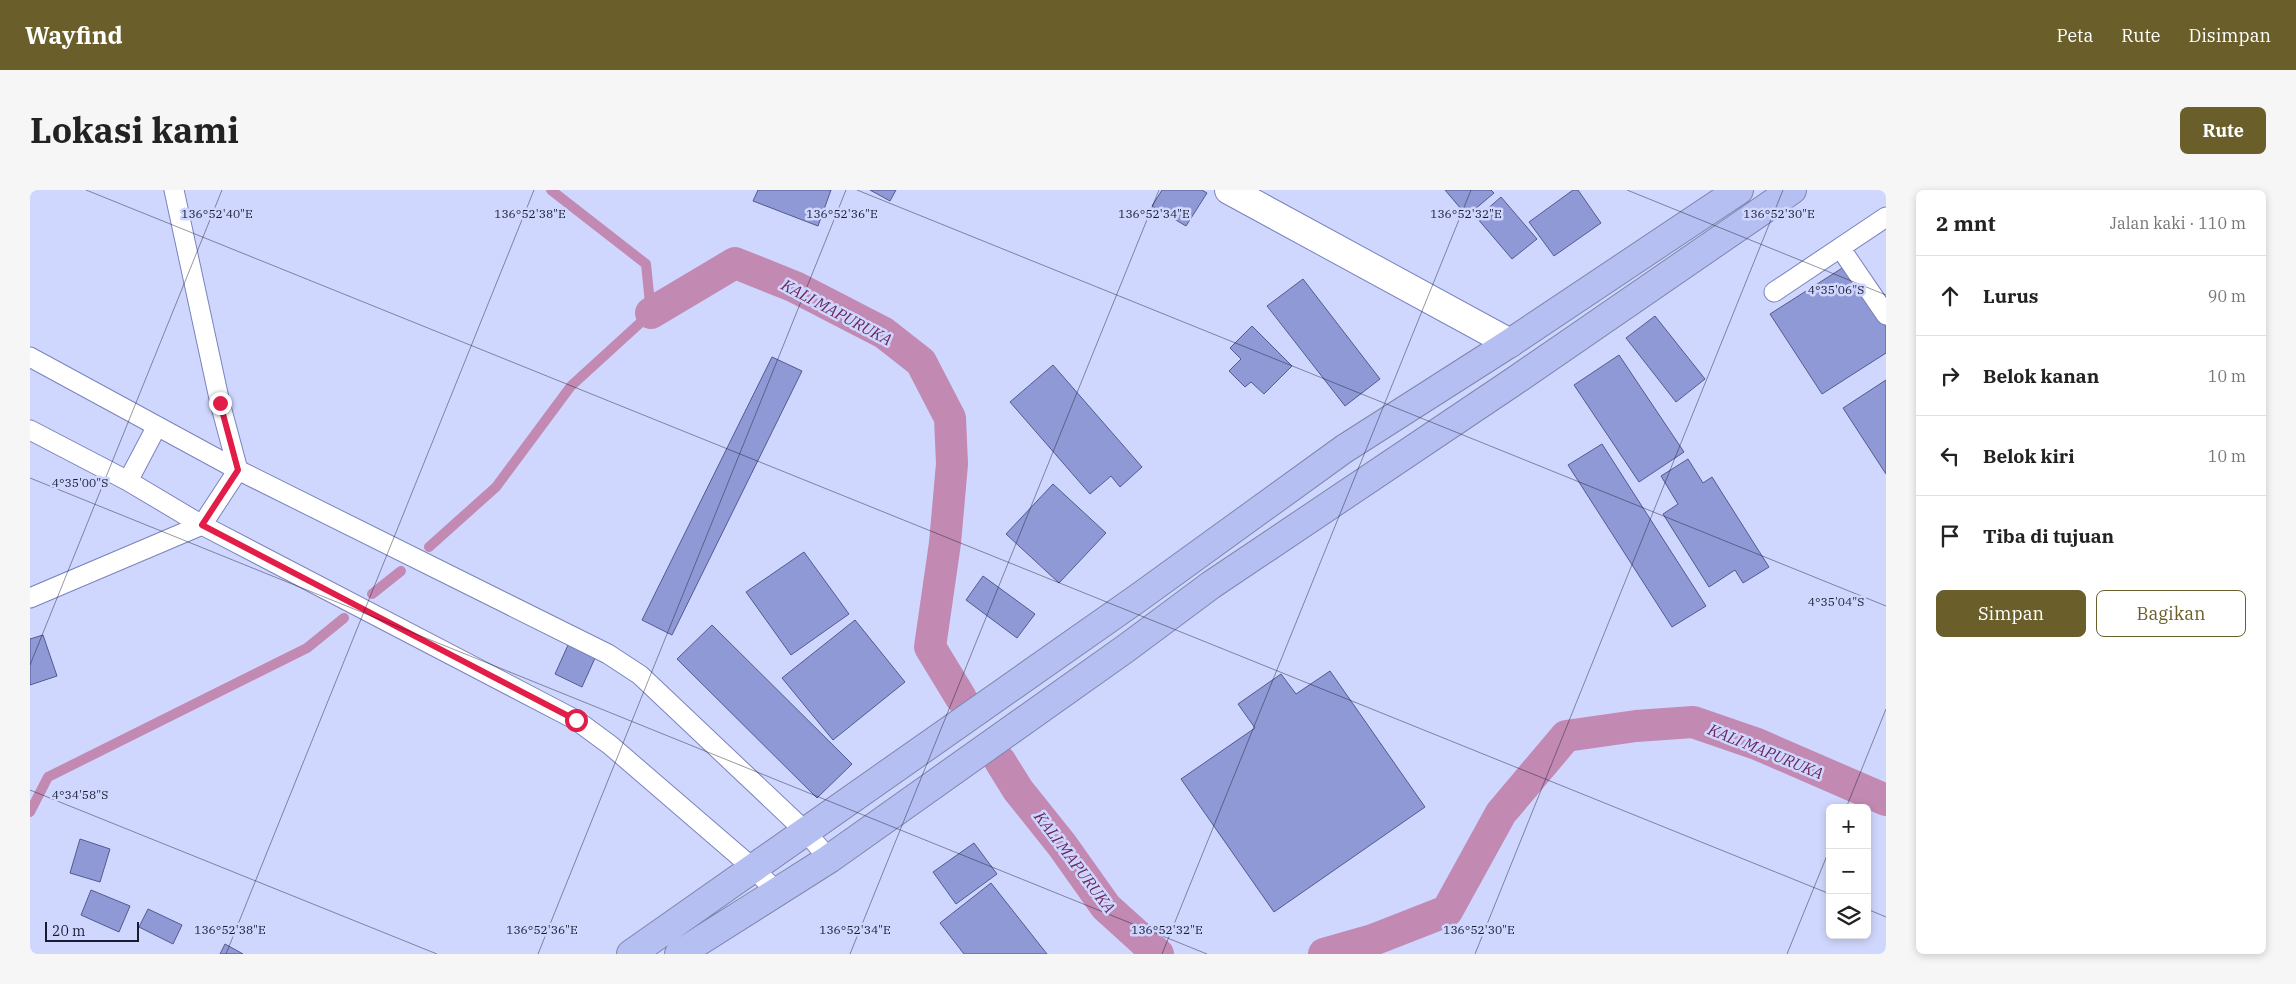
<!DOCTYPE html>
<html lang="id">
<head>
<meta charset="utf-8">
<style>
  body { margin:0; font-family:"IBM Plex Serif",serif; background:#f6f6f6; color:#222 }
  .controls { position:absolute; right:15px; bottom:15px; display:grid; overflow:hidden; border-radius:8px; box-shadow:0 2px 8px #0003 }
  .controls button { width:45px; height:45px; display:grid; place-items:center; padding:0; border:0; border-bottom:1px solid #e0e0e0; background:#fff; color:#222; font:25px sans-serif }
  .scale { position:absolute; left:15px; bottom:12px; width:94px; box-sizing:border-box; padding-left:5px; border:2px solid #181b31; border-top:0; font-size:14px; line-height:18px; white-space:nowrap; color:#181b31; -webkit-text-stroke:4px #d0d7fe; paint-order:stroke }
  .stop { position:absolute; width:15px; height:15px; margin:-11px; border:4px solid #e11d48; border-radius:50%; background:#fff }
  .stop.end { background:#e11d48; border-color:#fff; box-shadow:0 1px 5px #0008 }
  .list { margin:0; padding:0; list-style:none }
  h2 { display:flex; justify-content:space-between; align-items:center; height:65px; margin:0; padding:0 20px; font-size:21px }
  h2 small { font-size:16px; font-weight:400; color:#767676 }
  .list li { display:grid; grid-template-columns:32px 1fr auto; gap:15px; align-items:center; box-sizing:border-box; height:80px; padding:0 20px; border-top:1px solid #e0e0e0 }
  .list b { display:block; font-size:19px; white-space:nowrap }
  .list em { font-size:16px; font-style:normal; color:#767676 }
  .actions { display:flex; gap:10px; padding:15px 20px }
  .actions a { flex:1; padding:11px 0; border:1px solid #6a5f2b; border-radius:8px; text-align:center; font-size:18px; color:#6a5f2b }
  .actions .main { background:#6a5f2b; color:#fff }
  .icon { flex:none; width:28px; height:28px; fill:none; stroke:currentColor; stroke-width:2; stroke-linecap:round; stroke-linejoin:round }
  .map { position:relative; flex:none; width:1856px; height:764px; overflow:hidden; border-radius:8px }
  header { display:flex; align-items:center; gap:30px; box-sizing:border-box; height:70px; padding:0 25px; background:#6a5f2b; color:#fff }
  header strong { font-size:24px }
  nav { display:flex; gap:28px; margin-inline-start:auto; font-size:18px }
  .intro { display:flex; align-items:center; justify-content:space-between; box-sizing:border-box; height:120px; padding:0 30px }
  h1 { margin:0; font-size:35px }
  .button { padding:12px 22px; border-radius:8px; background:#6a5f2b; color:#fff; font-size:18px; font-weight:700 }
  main { display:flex; gap:30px; padding:0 30px }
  aside { flex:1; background:#fff; border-radius:8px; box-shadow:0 2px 8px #0003 }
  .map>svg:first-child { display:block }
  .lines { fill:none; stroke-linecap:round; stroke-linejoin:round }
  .stream { stroke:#c289b3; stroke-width:10 }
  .canal { stroke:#c289b3; stroke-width:32 }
  .building { fill:#8f99d5; stroke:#525a91 }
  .lane-casing { stroke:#7a83bd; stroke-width:21 }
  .street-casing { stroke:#7a83bd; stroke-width:30 }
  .highway-casing { stroke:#7f86ae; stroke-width:30 }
  .lane { stroke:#fff; stroke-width:19 }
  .street { stroke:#fff; stroke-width:28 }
  .highway { stroke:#b6bff2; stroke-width:28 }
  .route { stroke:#e11d48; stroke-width:6 }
  .ticks { fill:none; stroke:#181b31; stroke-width:1; stroke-opacity:0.45 }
  .labels { text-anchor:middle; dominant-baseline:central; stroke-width:5; stroke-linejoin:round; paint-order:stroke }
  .water-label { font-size:16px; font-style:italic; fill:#6a265c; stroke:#d0d7fe }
  .ticks-label { font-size:12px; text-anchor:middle; fill:#181b31; stroke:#d0d7fe; stroke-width:5; stroke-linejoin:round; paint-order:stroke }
</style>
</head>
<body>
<header>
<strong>Wayfind</strong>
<nav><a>Peta</a><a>Rute</a><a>Disimpan</a></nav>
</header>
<div class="intro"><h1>Lokasi kami</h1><a class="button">Rute</a></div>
<main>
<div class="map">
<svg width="1856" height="764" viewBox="0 0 1856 764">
  <rect width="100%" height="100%" fill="#d0d7fe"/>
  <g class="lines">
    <path class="stream" d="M399,357L466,297L541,196L621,123L616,74L521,0
      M342,404L371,381
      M0,622L18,587L277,458L314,428"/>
    <path class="canal" d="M621,123L705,73L765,97L854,143L891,172L920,228L922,274L915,353L900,457L931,508
      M970,571L988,600L1032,655L1076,717L1128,764
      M1294,764L1343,750L1417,721L1471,623L1536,546L1606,536L1663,532L1727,554L1856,610"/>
  </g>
  <path class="building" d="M728,0H801L788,36L723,11Z
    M840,0H866L860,11Z
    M1132,0H1172L1177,3L1156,36L1122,16Z
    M1415,0H1461L1464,3L1437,26Z
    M1543,0H1548L1571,33L1524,66L1499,32Z
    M1471,7L1507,49L1482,69L1447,28Z
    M1817,75L1856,137V163L1792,204L1740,124Z
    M1273,89L1350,189L1315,216L1237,116Z
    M1625,126L1675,189L1646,212L1596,148Z
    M1222,136L1262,176L1234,204L1221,192L1215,197L1199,181L1211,169L1200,158Z
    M1589,165L1654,262L1609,292L1544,195Z
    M742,167L772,181L642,445L612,430Z
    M1023,175L1112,277L1090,297L1081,286L1060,304L980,212Z
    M1856,190V284L1813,218Z
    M1572,254L1676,416L1642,437L1538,275Z
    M1658,269L1673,293L1682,287L1739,377L1713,393L1705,380L1679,397L1633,324L1648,314L1631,286Z
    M1023,294L1076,343L1029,393L976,344Z
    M774,362L819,424L761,465L716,402Z
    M953,386L1005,424L987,448L936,410Z
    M825,430L875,492L803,550L752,488Z
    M682,435L822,574L787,608L647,469Z
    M13,445L27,486L0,495V449Z
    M538,455L565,468L552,497L525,484Z
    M1300,481L1395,617L1244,722L1151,589L1225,538L1208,514L1251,484L1266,504Z
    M50,649L80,659L70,692L40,683Z
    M944,653L967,684L926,714L903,682Z
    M961,693L1017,764H934L910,733Z
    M61,700L100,716L89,742L51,725Z
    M118,719L152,735L143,754L109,737Z
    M195,754L213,764H190Z"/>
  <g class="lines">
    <g class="lane-casing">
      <path id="lane" d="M1811,59L1856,125
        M1744,102L1856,27
        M0,167L208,280L578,464L610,485L776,642L799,669
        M0,240L98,291L172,335L546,530L580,555L724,679L747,702
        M98,291L127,236
        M0,408L172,335L208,280L190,213L144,0"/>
    </g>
    <g class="street-casing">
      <path id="street" d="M1199,0L1480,153"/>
    </g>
    <g class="highway-casing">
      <path id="highway" d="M601,764L1108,408L1314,259L1480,153L1709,0
        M649,764L799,669L1095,459L1181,395L1483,192L1762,0"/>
    </g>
    <use href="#lane" class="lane"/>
    <use href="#street" class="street"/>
    <use href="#highway" class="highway"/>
  </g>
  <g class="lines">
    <path class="route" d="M190,213L208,280L172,335L546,530"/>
  </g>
  <path class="ticks" d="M56,0L1800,704M827,0L1856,416M1597,0L1856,105M0,288L1177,764M0,475L192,0M0,600L407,764M1816,618L1856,519M1837,719L1856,727M196,764L504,0M508,764L816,0M820,764L1129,0M1132,764L1441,0M1445,764L1753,0M1757,764L1800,658"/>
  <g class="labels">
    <g class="water-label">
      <text transform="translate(807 122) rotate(28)">KALI MAPURUKA</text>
      <text transform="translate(1736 561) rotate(22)">KALI MAPURUKA</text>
      <text transform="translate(1045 672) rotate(53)">KALI MAPURUKA</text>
    </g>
  </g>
  <g class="ticks-label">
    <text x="187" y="28">136°52'40"E</text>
    <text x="500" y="28">136°52'38"E</text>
    <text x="812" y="28">136°52'36"E</text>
    <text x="1124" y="28">136°52'34"E</text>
    <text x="1436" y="28">136°52'32"E</text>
    <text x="1749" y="28">136°52'30"E</text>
    <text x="1806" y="104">4°35'06"S</text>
    <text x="50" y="297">4°35'00"S</text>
    <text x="1806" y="416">4°35'04"S</text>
    <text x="50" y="609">4°34'58"S</text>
    <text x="200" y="744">136°52'38"E</text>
    <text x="512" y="744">136°52'36"E</text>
    <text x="825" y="744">136°52'34"E</text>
    <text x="1137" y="744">136°52'32"E</text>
    <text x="1449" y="744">136°52'30"E</text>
  </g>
</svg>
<div class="controls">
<button>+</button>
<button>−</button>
<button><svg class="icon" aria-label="layers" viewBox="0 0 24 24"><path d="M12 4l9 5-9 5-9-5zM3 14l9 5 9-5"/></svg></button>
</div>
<div class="scale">20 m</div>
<div class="stop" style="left:546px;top:530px"></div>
<div class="stop end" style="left:190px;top:213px"></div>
</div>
<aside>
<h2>2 mnt<small>Jalan kaki · 110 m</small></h2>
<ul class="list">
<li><svg class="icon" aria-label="ahead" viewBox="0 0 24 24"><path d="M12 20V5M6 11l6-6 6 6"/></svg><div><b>Lurus</b></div><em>90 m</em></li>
<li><svg class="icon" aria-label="right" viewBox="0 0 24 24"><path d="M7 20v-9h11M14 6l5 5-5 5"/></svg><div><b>Belok kanan</b></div><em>10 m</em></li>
<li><svg class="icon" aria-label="left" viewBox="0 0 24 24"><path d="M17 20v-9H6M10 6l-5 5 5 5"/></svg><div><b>Belok kiri</b></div><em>10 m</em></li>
<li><svg class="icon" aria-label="arrive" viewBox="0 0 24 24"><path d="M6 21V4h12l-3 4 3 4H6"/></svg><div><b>Tiba di tujuan</b></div></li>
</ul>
<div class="actions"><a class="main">Simpan</a><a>Bagikan</a></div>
</aside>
</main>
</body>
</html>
